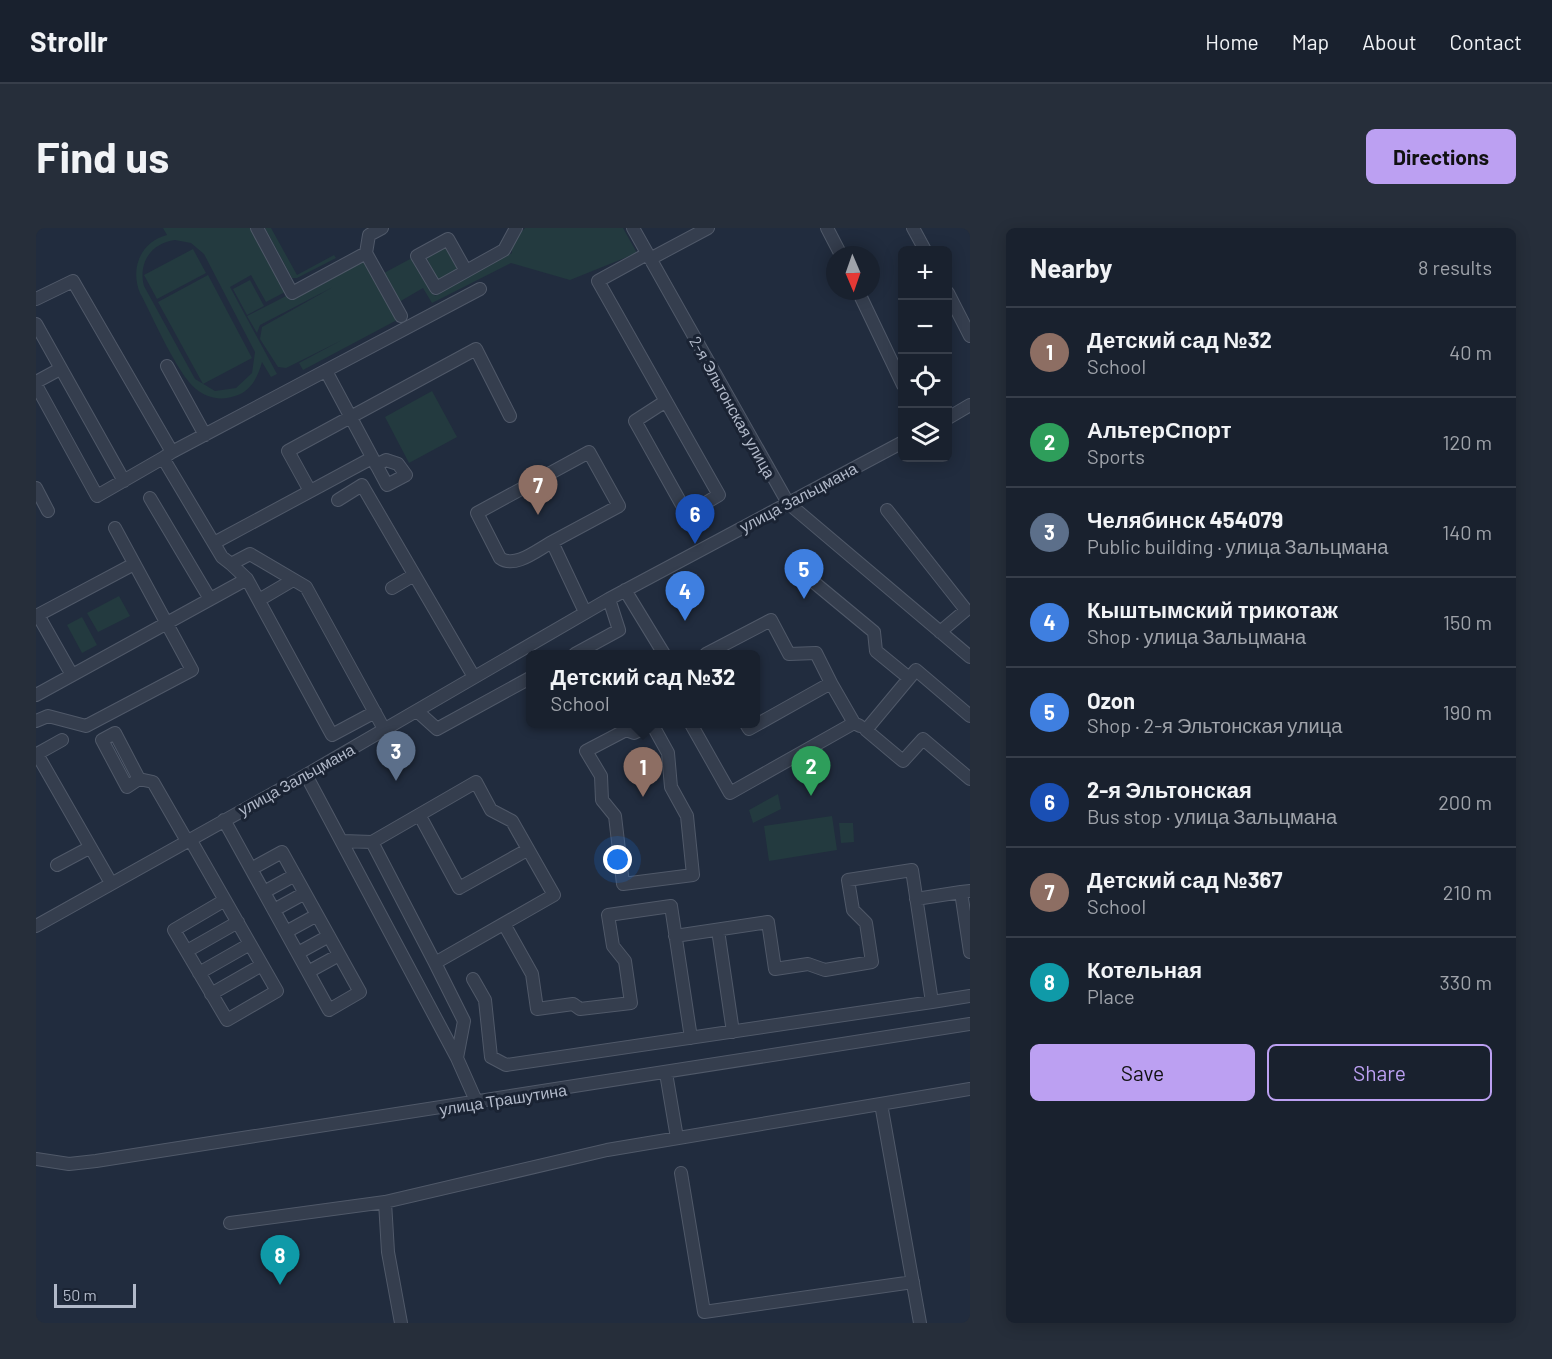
<!DOCTYPE html>
<html lang="en">
<head>
<meta charset="utf-8">
<style>
  body { margin:0; font-family:Barlow,sans-serif; background:#262e3a; color:#f1f3f6 }
  .controls { position:absolute; right:18px; top:18px; display:grid; overflow:hidden; border-radius:9px; box-shadow:0 3px 15px #0003 }
  .controls button { width:54px; height:54px; display:grid; place-items:center; padding:0; border:0; border-bottom:2px solid #373e4a; background:#19212e; color:#f1f3f6; font:30px sans-serif }
  .compass { position:absolute; left:790px; top:18px; width:54px; height:54px; border-radius:50%; background:#19212e; box-shadow:0 3px 15px #0003; rotate:178deg }
  .scale { position:absolute; left:18px; bottom:15px; width:82px; box-sizing:border-box; padding-left:6px; border:3px solid #b1b9c9; border-top:0; font-size:16px; line-height:21px; white-space:nowrap; color:#b1b9c9; -webkit-text-stroke:4px #1a2333; paint-order:stroke }
  .you { position:absolute; left:582px; top:632px; width:21px; height:21px; margin:-15px; border:4px solid #fff; border-radius:50%; background:#1a73e8; box-shadow:0 0 0 9px #1a73e833 }
  .badge { display:grid; place-items:center; width:39px; height:39px; border-radius:50%; background:#bca0f2; color:#fff; font-size:20px; font-weight:700 }
  .pin { position:absolute; translate:-50% -50px; filter:drop-shadow(0 2px 3px #0008) }
  .pin::after { content:''; position:absolute; top:32px; width:21px; height:18px; background:inherit; clip-path:polygon(0 0,100% 0,50% 100%) }
  .popup { position:absolute; left:490px; top:422px; width:234px; height:78px; box-sizing:border-box; display:grid; place-content:center; border-radius:9px; background:#19212e; filter:drop-shadow(0 2px 4px #0005); font-size:20px; white-space:nowrap; color:#9fa3aa }
  .popup b { font-size:22px; color:#f1f3f6 }
  .popup::after { content:''; position:absolute; left:50%; top:100%; margin-left:-12px; border:12px solid transparent; border-top-color:#19212e }
  .list { margin:0; padding:0; list-style:none }
  h2 { display:flex; justify-content:space-between; align-items:center; height:78px; margin:0; padding:0 24px; font-size:26px }
  h2 small { font-size:20px; font-weight:400; color:#9fa3aa }
  .list li { display:grid; grid-template-columns:39px 1fr auto; gap:18px; align-items:center; box-sizing:border-box; height:90px; padding:0 24px; border-top:2px solid #373e4a }
  .list b { display:block; font-size:22px; white-space:nowrap }
  .list p { margin:0; font-size:20px; white-space:nowrap; color:#9fa3aa }
  .list em { font-size:20px; font-style:normal; color:#9fa3aa }
  .actions { display:flex; gap:12px; padding:18px 24px }
  .actions a { flex:1; padding:14px 0; border:2px solid #bca0f2; border-radius:9px; text-align:center; font-size:21px; color:#bca0f2 }
  .actions .main { background:#bca0f2; color:#111 }
  .icon { flex:none; width:33px; height:33px; fill:none; stroke:currentColor; stroke-width:2; stroke-linecap:round; stroke-linejoin:round }
  .map { position:relative; flex:none; width:934px; height:1095px; overflow:hidden; border-radius:9px }
  header { display:flex; align-items:center; gap:36px; box-sizing:border-box; height:84px; padding:0 30px; background:#19212e; border-bottom:2px solid #373e4a }
  header strong { font-size:28px }
  nav { display:flex; gap:33px; margin-inline-start:auto; font-size:21px }
  .intro { display:flex; align-items:center; justify-content:space-between; box-sizing:border-box; height:144px; padding:0 36px }
  h1 { margin:0; font-size:42px }
  .button { padding:15px 27px; border-radius:9px; background:#bca0f2; color:#111; font-size:21px; font-weight:700 }
  main { display:flex; gap:36px; padding:0 36px }
  aside { flex:1; background:#19212e; border-radius:9px; box-shadow:0 3px 15px #0003 }
  .map>svg:first-child { display:block }
  .green { fill:#233a3f; fill-rule:evenodd }
  .lines { fill:none; stroke-linecap:round; stroke-linejoin:round }
  .minor-casing { stroke:#505969; stroke-width:14 }
  .minor { stroke:#353e4e; stroke-width:12 }
  .labels { text-anchor:middle; dominant-baseline:central; stroke-width:6; stroke-linejoin:round; paint-order:stroke }
  .street-label { font-size:16px; fill:#b1b9c9; stroke:#1a2333 }
</style>
</head>
<body>
<header>
<strong>Strollr</strong>
<nav><a>Home</a><a>Map</a><a>About</a><a>Contact</a></nav>
</header>
<div class="intro"><h1>Find us</h1><a class="button">Directions</a></div>
<main>
<div class="map">
<svg width="934" height="1095" viewBox="0 0 934 1095">
  <rect width="100%" height="100%" fill="#212c3e"/>
  <path class="green" d="M127,0H215L249,64L230,74L215,47L194,59L241,146L235,149L226,134C222,149 215,163 199,168C185,173 171,170 160,161C141,146 117,89 104,65C94,41 104,14 131,7ZM139,12L155,15L168,26L219,124L216,145L200,160L179,163L159,151L108,58C102,35 115,15 139,12Z
    M229,0H235L261,47L298,27L300,30L261,50H256Z
    M489,0H587L601,25L534,52L475,35L396,75L387,60L363,74L348,45L376,30L399,68L476,25L475,15Z
    M410,19L424,41L407,50H400L391,30Z
    M157,21L170,45L121,71L108,47Z
    M323,33L330,35L361,92L267,142L263,135L306,112L250,140L242,139L224,111L226,99L297,59L224,97L221,105L211,88L252,67L254,71Z
    M172,47L216,130L167,156L122,74Z
    M214,52L228,78L211,87L197,61Z
    M396,163L421,209L373,235L349,189Z
    M83,368L94,388L62,404L51,385Z
    M46,389L61,417L46,425L31,397Z
    M742,566L745,581L717,595L713,582Z
    M796,588L801,622L733,633L728,598Z
    M803,595H817L818,614L805,615Z"/>
  <g class="lines">
    <g class="minor-casing">
      <path id="minor" d="M221,0L256,65L330,25
        M346,0L333,7L330,25L365,88
        M597,0L752,275L934,429
        M791,0L805,27
        M877,0L889,22
        M611,26L562,53L683,267L651,286L599,193L630,173
        M614,31L672,0
        M430,43L412,11L381,28L400,60L468,22L480,0
        M822,63L867,157
        M912,65L934,108
        M0,71L37,53L136,224L127,230L186,329L195,336L214,326L270,359L348,501
        M0,96L88,253
        M131,138L169,207
        M290,143L351,257L370,247L362,236L350,232L340,237
        M0,154L24,141
        M0,157L61,268L127,230
        M912,190L934,177
        M136,224L444,61
        M0,260L12,283
        M274,263L252,223L440,121L474,188
        M114,270L174,371
        M302,272L326,257L438,449
        M851,282L930,382L904,404
        M516,314C501,322 479,341 464,330L441,285L553,224L583,278L516,314L549,384
        M178,315L336,230
        M195,336L211,351L296,507L339,484
        M774,351L838,404L840,423L873,450
        M356,360L378,347
        M589,362L628,426
        M223,372L257,352
        M539,426L583,402L573,371
        M670,426L735,392L753,426L780,425L795,455
        M36,447L2,387L98,336
        M0,467L211,351
        M381,483L401,501L494,450
        M934,488L880,442L830,502L867,533L887,511L934,551
        M0,493L12,488L50,498L156,442L79,300
        M616,496L598,505L590,502L550,523L565,548L566,572L579,588L587,656L657,647L651,588L635,559L632,525L616,496
        M655,496L694,565L818,495
        M710,496L713,501L795,455L818,495L824,498
        M26,512L1,526L75,655
        M270,547L421,830L441,875
        M103,551L91,559L66,512L79,505L103,551L117,554L151,613
        M384,588L423,660L491,622
        M188,592C223,655 258,718 293,782L324,764L246,624L215,641
        M154,611L241,763L191,792L138,702L189,672
        M307,613L336,614L440,554L455,582L476,593L518,667L399,735L336,614
        M21,637L53,620
        M934,663L925,664L934,724
        M228,664L259,647
        M880,671L925,664
        M238,682L269,665
        M468,696L496,746L501,781L537,776L544,781L595,775L589,733L577,718L572,687L635,678L655,810
        M0,698L270,547L573,371L867,214
        M682,702L697,804
        M250,704L281,687
        M151,723L202,694
        M262,725L293,708
        M399,735L428,793L421,830
        M272,744L303,727
        M163,745L214,716
        M437,751L449,772L455,829L470,837L896,774L876,642L812,652L817,682L830,695L836,734L789,742L772,736L739,741L732,694L639,708
        M175,766L226,737
        M896,774L934,768
        M630,845L641,910
        M845,876L884,1095
        M0,931L33,936L60,933L934,796
        M645,945L668,1084L877,1054
        M349,974L352,1024L365,1095
        M194,995L349,974L571,922L934,861"/>
    </g>
    <use href="#minor" class="minor"/>
  </g>
  <g class="labels">
    <g class="street-label">
      <text transform="translate(697 179) rotate(61)">2-я Эльтонская улица</text>
      <text transform="translate(762 269) rotate(-28)">улица Зальцмана</text>
      <text transform="translate(260 551) rotate(-29)">улица Зальцмана</text>
      <text transform="translate(467 871) rotate(-9)">улица Трашутина</text>
    </g>
  </g>
</svg>
<div class="controls">
<button>+</button>
<button>−</button>
<button><svg class="icon" aria-label="locate" viewBox="0 0 24 24"><circle cx="12" cy="12" r="6"/><path d="M12 2v4M12 18v4M2 12h4M18 12h4"/></svg></button>
<button><svg class="icon" aria-label="layers" viewBox="0 0 24 24"><path d="M12 4l9 5-9 5-9-5zM3 14l9 5 9-5"/></svg></button>
</div>
<svg class="compass" viewBox="-18 -18 36 36"><path d="M0-13l5 13h-10z" fill="#e53935"/><path d="M0 13l5-13h-10z" fill="#9fa3aa"/></svg>
<div class="scale">50 m</div>
<div class="you"></div>
<div class="pin badge" style="left:607px;top:569px;background:#8d6e63">1</div>
<div class="popup"><b>Детский сад №32</b>School</div>
<div class="pin badge" style="left:775px;top:568px;background:#2e9e5b">2</div>
<div class="pin badge" style="left:360px;top:553px;background:#5c6f8a">3</div>
<div class="pin badge" style="left:649px;top:393px;background:#3f7fe0">4</div>
<div class="pin badge" style="left:768px;top:371px;background:#3f7fe0">5</div>
<div class="pin badge" style="left:659px;top:316px;background:#1a4fb4">6</div>
<div class="pin badge" style="left:502px;top:287px;background:#8d6e63">7</div>
<div class="pin badge" style="left:244px;top:1057px;background:#0f9aa8">8</div>
</div>
<aside>
<h2>Nearby<small>8 results</small></h2>
<ul class="list">
<li><span class="badge" style="background:#8d6e63">1</span><div><b>Детский сад №32</b><p>School</p></div><em>40 m</em></li>
<li><span class="badge" style="background:#2e9e5b">2</span><div><b>АльтерСпорт</b><p>Sports</p></div><em>120 m</em></li>
<li><span class="badge" style="background:#5c6f8a">3</span><div><b>Челябинск 454079</b><p>Public building · улица Зальцмана</p></div><em>140 m</em></li>
<li><span class="badge" style="background:#3f7fe0">4</span><div><b>Кыштымский трикотаж</b><p>Shop · улица Зальцмана</p></div><em>150 m</em></li>
<li><span class="badge" style="background:#3f7fe0">5</span><div><b>Ozon</b><p>Shop · 2-я Эльтонская улица</p></div><em>190 m</em></li>
<li><span class="badge" style="background:#1a4fb4">6</span><div><b>2-я Эльтонская</b><p>Bus stop · улица Зальцмана</p></div><em>200 m</em></li>
<li><span class="badge" style="background:#8d6e63">7</span><div><b>Детский сад №367</b><p>School</p></div><em>210 m</em></li>
<li><span class="badge" style="background:#0f9aa8">8</span><div><b>Котельная</b><p>Place</p></div><em>330 m</em></li>
</ul>
<div class="actions"><a class="main">Save</a><a>Share</a></div>
</aside>
</main>
</body>
</html>
